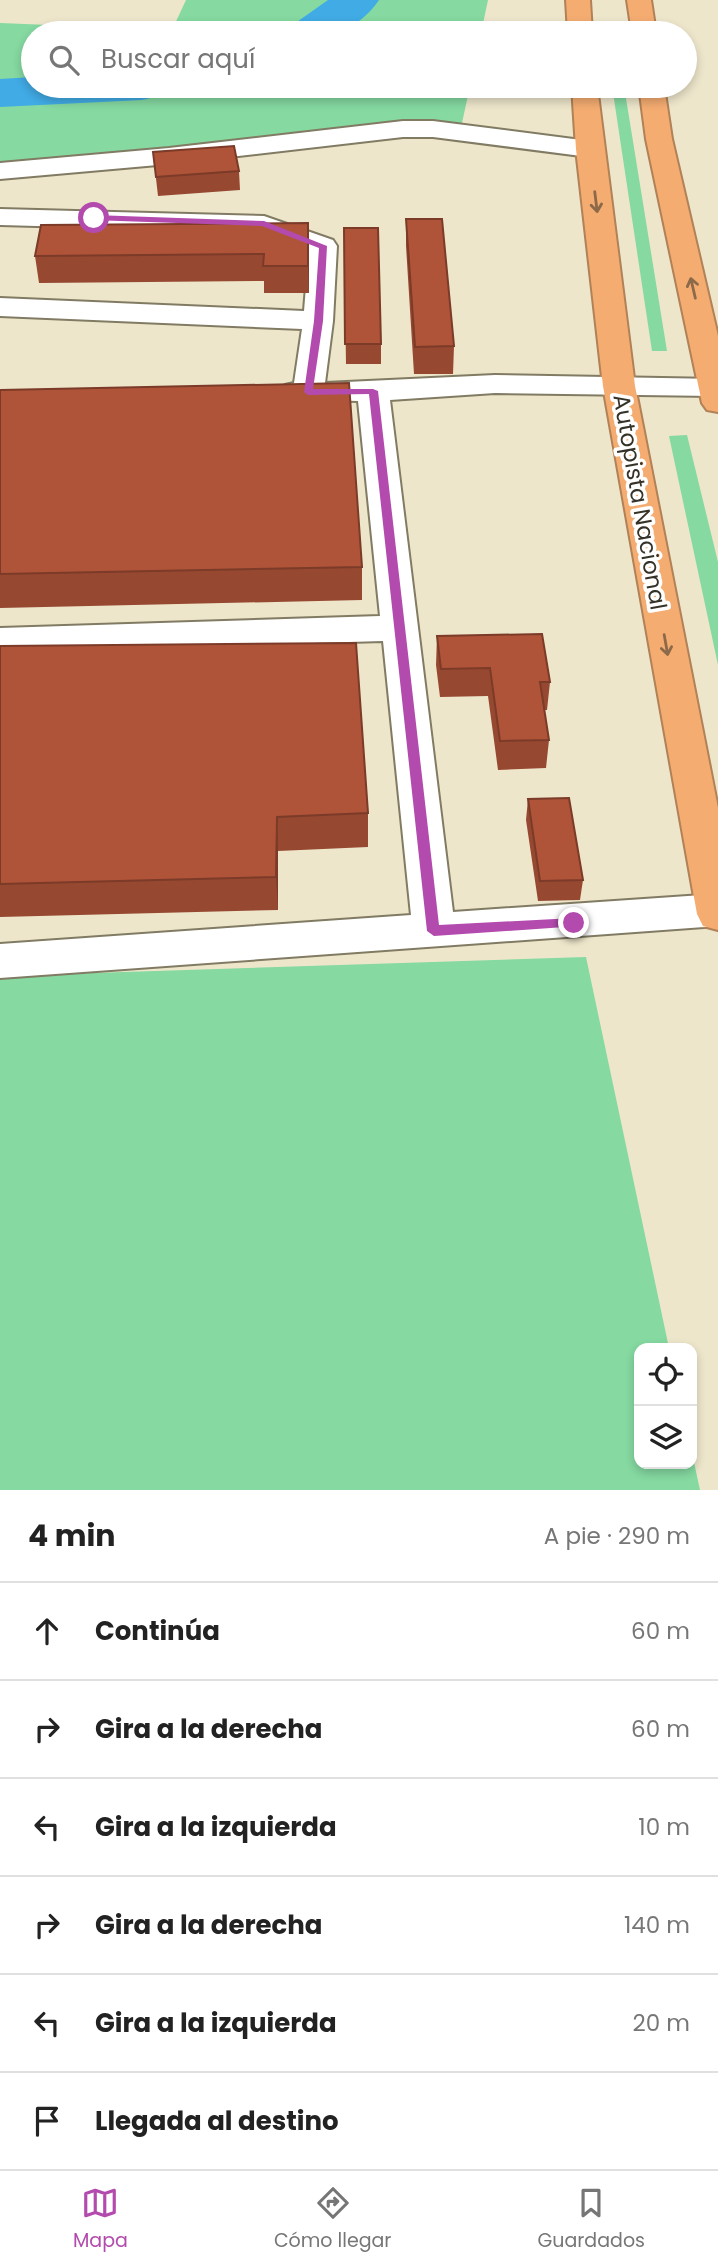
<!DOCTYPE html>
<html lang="es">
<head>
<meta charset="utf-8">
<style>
  body { margin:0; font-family:Poppins,sans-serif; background:#f6f6f6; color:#222 }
  .controls { position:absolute; right:21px; bottom:21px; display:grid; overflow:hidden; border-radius:14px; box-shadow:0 4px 10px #0003 }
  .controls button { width:63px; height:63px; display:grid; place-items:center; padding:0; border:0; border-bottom:2px solid #e0e0e0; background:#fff; color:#222; font:35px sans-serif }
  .stop { position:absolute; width:21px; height:21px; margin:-16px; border:5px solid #b34bae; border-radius:50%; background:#fff }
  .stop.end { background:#b34bae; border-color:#fff; box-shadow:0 2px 7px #0008 }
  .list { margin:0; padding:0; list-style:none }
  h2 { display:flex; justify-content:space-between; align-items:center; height:91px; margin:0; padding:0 28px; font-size:30px }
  h2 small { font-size:23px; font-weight:400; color:#767676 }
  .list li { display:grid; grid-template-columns:46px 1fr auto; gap:21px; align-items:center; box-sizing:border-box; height:98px; padding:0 28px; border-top:2px solid #e0e0e0 }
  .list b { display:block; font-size:26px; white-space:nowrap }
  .list em { font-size:23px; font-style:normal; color:#767676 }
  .icon { flex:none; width:38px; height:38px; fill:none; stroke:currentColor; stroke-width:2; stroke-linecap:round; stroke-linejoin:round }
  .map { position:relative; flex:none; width:718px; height:1490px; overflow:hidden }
  .search { position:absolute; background:#fff; box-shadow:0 4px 10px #0003; left:21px; right:21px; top:21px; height:77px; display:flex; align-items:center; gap:18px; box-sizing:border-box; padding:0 24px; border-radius:38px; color:#767676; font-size:26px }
  .sheet { height:679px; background:#fff }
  nav { display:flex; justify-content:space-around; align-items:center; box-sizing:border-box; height:98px; border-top:2px solid #e0e0e0; background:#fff; font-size:19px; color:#767676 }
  nav a { display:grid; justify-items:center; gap:4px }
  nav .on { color:#b34bae }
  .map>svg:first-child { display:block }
  .green { fill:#85d9a1 }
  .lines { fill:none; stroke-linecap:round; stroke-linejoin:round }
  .river { fill:#41abe5; fill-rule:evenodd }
  .minor-casing { stroke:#817b63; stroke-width:4 }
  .highway-casing { stroke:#b18157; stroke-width:4 }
  .minor { fill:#fff; fill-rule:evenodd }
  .highway { fill:#f4ac71; fill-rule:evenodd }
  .wall { fill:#974831 }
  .shaded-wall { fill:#7b3b28 }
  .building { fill:#b05439; stroke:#7b3b28; stroke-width:2 }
  .oneway { stroke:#8b6949 }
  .route { fill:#b34bae }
  .labels { text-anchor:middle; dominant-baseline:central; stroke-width:7; stroke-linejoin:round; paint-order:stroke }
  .street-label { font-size:23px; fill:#353228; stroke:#fff }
</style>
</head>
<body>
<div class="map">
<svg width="718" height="1490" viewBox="0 0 718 1490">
  <rect width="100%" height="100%" fill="#ede6cb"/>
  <path class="green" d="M186,0H488L481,33H33V86H470L462,123L0,168V23L172,30Z
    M612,86H624L667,351H652Z
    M687,435L718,562V665L669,436Z
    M586,957L669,1348H639V1464H692V1453L700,1490H0V976Z"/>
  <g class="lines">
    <path class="river" d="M328,0H379C353,37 327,33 288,33L294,24Z
      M33,77V86H165L159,96L142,100L0,107V79Z"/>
    <g class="minor-casing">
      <path id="minor" d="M403,121H433L589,141L598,143L602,149L598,155L589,157L433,137H403L169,164L0,179V163L169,148Z
        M0,209L264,216L333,240L337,246L333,321L325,383L495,375L718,379V395L714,396L495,393L390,400L453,912L717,894L718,926L0,978V944L411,915L383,641L0,652V628L380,616L358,401L285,399L280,392L285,385L294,383L302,329L0,316V298L304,311L309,250L260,232L0,225Z"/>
    </g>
    <g class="highway-casing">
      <path id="highway" d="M566,0H590L592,33H568Z
        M627,0H651L656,33H632Z
        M572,86H597L635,386L718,808V930L703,926L697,914L603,386L576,149Z
        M639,86H664L672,139L718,336V412L707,410L702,403L646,139Z"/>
    </g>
    <use href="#minor" class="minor"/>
    <use href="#highway" class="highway"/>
  </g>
  <path class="wall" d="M153,152L239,171L240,190L158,196Z
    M406,219L454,346L453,374H414L406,246Z
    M344,228L381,344V364H346Z
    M309,250V293H264V281L39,283L35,256Z
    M0,390L362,567V600L0,608Z
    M437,636L550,682L547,710H544L549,740L546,768L498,770L488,696L440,697L436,665Z
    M0,646L368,813V847L278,851V910L0,917Z
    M528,799L583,880L580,900L538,901L526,820Z"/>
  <path class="shaded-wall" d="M308,223L309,250V293L308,266Z
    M277,817L278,851V910L276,877Z"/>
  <path class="building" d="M234,146L239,171L156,177L153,152Z
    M406,219H442L454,346L415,347Z
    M308,223V266H263L264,254L35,256L41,225Z
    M344,228H378L381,344H345Z
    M349,383L362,567L0,574V390Z
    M542,634L550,682H540L549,740L500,741L490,668L441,669L437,636Z
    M356,643L368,813L277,817L276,877L0,884V646Z
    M569,798L583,880L540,881L528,799Z"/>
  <defs><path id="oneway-shaft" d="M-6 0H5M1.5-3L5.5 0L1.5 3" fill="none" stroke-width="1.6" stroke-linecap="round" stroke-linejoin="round" transform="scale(1.75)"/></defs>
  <g class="oneway">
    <use href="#oneway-shaft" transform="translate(596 202) rotate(83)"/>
    <use href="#oneway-shaft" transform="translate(693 288) rotate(-103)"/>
    <use href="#oneway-shaft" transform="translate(666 645) rotate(80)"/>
  </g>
  <path class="route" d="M94,215L264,221L327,246L323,321L313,389H373L378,391L439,925L574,918L579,919V926L434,936L427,931L369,394L308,395L304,392L314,321L319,248L262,226L91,220Z"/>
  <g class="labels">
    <g class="street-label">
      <text transform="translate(640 502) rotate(80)">Autopista Nacional</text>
    </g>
  </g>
</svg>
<div class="controls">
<button><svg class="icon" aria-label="locate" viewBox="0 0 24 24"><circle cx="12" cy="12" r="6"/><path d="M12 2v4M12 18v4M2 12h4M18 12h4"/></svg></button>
<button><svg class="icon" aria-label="layers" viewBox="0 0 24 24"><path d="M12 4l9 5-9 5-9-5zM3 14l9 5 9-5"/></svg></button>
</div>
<div class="stop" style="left:94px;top:218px"></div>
<div class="stop end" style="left:574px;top:923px"></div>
<div class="search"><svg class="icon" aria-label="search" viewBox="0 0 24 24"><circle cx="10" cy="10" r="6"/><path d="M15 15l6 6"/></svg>Buscar aquí</div>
</div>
<section class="sheet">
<h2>4 min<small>A pie · 290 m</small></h2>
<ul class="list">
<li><svg class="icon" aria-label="ahead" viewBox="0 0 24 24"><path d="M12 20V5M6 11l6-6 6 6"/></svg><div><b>Continúa</b></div><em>60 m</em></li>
<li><svg class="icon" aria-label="right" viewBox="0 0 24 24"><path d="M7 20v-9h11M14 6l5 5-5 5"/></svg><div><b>Gira a la derecha</b></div><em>60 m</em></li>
<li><svg class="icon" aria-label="left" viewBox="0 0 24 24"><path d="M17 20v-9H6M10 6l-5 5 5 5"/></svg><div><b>Gira a la izquierda</b></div><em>10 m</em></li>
<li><svg class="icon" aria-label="right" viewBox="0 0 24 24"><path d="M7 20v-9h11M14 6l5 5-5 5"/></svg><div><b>Gira a la derecha</b></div><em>140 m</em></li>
<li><svg class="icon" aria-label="left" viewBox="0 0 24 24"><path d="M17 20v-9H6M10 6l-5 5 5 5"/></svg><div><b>Gira a la izquierda</b></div><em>20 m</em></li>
<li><svg class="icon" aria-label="arrive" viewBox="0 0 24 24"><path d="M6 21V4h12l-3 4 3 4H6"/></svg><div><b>Llegada al destino</b></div></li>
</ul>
</section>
<nav>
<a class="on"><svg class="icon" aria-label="map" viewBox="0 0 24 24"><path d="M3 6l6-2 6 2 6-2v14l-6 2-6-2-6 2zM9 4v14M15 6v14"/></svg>Mapa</a>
<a><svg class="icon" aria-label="directions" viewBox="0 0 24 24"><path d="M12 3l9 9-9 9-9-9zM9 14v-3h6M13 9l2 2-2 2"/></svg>Cómo llegar</a>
<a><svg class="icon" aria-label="saved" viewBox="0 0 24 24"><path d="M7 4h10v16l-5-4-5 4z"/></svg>Guardados</a>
</nav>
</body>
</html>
